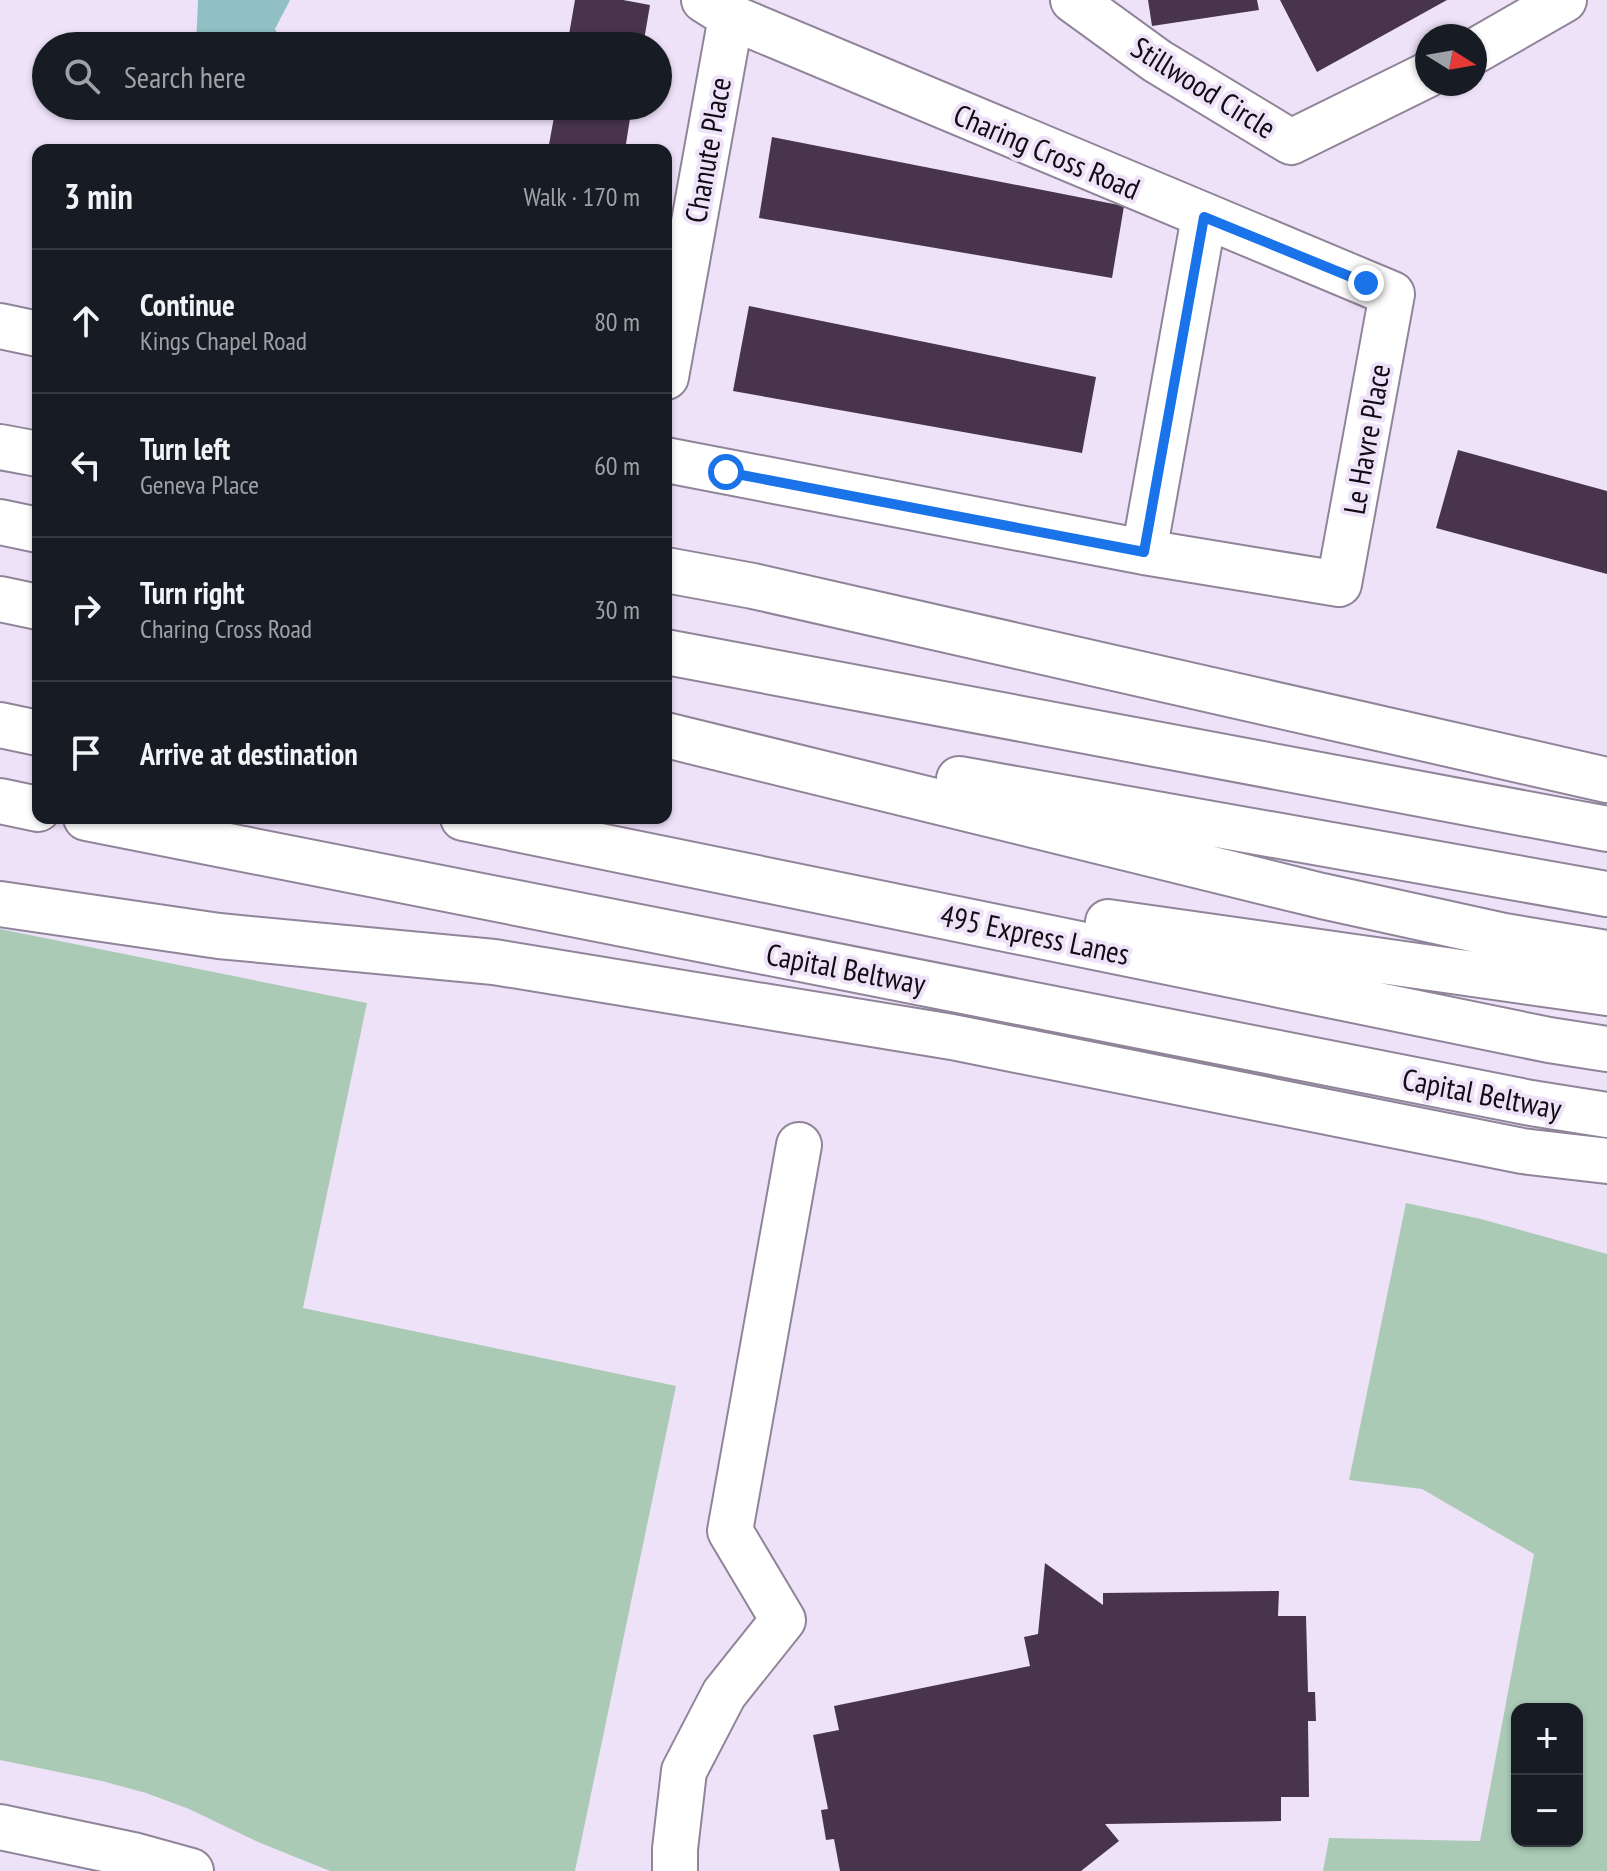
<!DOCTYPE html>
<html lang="en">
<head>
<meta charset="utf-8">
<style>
  body { margin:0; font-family:"PT Sans Narrow",sans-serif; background:#242831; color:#f1f3f6 }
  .controls { position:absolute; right:24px; bottom:24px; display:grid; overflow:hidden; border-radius:16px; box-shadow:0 2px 6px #0004 }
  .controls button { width:72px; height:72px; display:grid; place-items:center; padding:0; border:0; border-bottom:2px solid #363941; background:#171b24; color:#f1f3f6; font:40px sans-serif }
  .compass { position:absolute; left:1415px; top:24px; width:72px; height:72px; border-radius:50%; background:#171b24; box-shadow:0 2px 6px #0004; rotate:101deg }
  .stop { position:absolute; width:24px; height:24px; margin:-18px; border:6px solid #1a73e8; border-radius:50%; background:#fff }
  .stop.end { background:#1a73e8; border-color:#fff; box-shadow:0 2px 8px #0008 }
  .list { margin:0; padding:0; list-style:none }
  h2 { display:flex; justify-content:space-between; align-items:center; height:104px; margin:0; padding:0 32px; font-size:34px }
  h2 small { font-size:26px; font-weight:400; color:#9ea1a6 }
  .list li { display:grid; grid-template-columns:52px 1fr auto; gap:24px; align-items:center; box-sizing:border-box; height:144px; padding:0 32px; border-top:2px solid #363941 }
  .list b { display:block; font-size:30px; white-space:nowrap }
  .list p { margin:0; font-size:26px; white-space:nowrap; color:#9ea1a6 }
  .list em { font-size:26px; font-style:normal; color:#9ea1a6 }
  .icon { flex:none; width:44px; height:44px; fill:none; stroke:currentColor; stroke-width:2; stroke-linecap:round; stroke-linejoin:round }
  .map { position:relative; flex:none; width:1607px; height:1871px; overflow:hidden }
  .search { position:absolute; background:#171b24; box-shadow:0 2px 6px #0004; left:32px; top:32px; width:640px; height:88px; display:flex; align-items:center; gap:20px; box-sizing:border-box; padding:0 28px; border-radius:44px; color:#9ea1a6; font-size:30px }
  .panel { position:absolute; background:#171b24; box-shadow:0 2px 6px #0004; left:32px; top:144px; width:640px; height:680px; border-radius:16px }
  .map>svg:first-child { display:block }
  .green { fill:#abcab6; fill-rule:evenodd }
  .water { fill:#90c0c3 }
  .building { fill:#49344d }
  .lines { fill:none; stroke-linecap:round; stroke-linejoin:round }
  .minor-casing { stroke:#908499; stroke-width:48 }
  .major-casing { stroke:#908499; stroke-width:48 }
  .highway-casing { stroke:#908499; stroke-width:48 }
  .minor { stroke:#fff; stroke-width:44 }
  .major { stroke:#fff; stroke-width:44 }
  .highway { stroke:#fff; stroke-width:44 }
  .route { stroke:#1a73e8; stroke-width:10 }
  .labels { text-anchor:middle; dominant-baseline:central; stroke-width:8; stroke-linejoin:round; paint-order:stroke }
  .street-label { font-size:30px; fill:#100c13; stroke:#eee2f9 }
</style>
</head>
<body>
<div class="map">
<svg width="1607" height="1871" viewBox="0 0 1607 1871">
  <rect width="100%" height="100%" fill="#eee2f9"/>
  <path class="green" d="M0,929L367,1003L303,1308L676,1386L575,1871H330L258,1842L189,1809L146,1793L102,1781L0,1760Z
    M1406,1203L1481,1219L1607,1254V1871H1323L1329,1838L1480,1841L1534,1554L1422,1489L1349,1480ZM1517,1709H1577V1841H1517Z"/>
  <path class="water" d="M198,0H290L275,29L284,46H196Z"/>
  <path class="building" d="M575,0H623L650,5L643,46H567Z
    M1148,0H1257L1259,10L1152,26Z
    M1280,0H1447L1317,72Z
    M556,106H632L625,150H548Z
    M772,137L1124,206L1112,278L759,218Z
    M749,306L1096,377L1082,453L733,391Z
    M1458,450L1607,491V574L1436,528Z
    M1045,1563L1103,1605V1593L1279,1591L1278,1616H1306L1308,1692H1315L1316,1721H1308L1309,1797H1281V1821L1105,1824L1119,1841L1081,1871H840L834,1839L826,1840L821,1810L828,1809L813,1735L839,1730L834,1706L1030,1666L1024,1637L1038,1634Z"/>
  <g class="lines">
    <g class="minor-casing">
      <path id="minor" d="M1073,0L1157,61L1291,142L1427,75
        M1475,51L1564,0
        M0,326L38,334
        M666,377L731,17
        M666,460L1144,552L1339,584L1392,294L731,17L704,0
        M1144,552L1204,217
        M675,1871V1849L684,1771L724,1694L783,1620L730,1531L799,1145"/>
    </g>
    <g class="major-casing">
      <path id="major" d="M0,1827L133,1855L191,1871"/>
    </g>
    <g class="highway-casing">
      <path id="highway" d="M0,447L38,454
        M0,522L38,530
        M666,570L753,586L1607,780
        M0,599L38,607
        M666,652L1607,829
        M0,725L38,733
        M666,735L1322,896L1504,936L1607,953
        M959,779L1607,894
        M0,801L38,809
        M86,818L1531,1103L1607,1115
        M463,818L1549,1040L1607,1049
        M0,904L219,936L494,962L952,1037L1522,1151L1607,1161
        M1108,922L1607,993"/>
    </g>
    <use href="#minor" class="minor"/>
    <use href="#major" class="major"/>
    <use href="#highway" class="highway"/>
  </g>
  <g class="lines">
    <path class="route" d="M726,472L1144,552L1204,217L1366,283"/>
  </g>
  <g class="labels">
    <g class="street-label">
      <text transform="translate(1204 87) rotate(32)">Stillwood Circle</text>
      <text transform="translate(707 150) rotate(-80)">Chanute Place</text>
      <text transform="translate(1047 151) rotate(23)">Charing Cross Road</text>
      <text transform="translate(1366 439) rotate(-80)">Le Havre Place</text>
      <text transform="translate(1035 934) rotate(12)">495 Express Lanes</text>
      <text transform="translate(846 968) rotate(11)">Capital Beltway</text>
      <text transform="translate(1482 1093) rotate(11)">Capital Beltway</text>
    </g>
  </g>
</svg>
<div class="controls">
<button>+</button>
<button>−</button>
</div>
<svg class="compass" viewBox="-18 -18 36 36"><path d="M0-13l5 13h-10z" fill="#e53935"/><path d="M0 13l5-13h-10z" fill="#9ea1a6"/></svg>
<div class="stop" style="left:726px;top:472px"></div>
<div class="stop end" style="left:1366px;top:283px"></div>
<div class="search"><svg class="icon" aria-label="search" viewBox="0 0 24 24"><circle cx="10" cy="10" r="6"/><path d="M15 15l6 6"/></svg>Search here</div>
<section class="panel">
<h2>3 min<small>Walk · 170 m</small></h2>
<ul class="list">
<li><svg class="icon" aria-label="ahead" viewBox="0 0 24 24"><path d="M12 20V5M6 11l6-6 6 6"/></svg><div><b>Continue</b><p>Kings Chapel Road</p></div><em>80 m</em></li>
<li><svg class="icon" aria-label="left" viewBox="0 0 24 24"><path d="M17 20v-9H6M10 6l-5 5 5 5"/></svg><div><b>Turn left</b><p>Geneva Place</p></div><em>60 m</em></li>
<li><svg class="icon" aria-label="right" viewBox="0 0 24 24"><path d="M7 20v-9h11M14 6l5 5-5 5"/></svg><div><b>Turn right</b><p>Charing Cross Road</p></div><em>30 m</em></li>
<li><svg class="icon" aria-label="arrive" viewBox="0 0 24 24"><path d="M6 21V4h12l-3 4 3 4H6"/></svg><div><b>Arrive at destination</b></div></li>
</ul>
</section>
</div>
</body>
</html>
